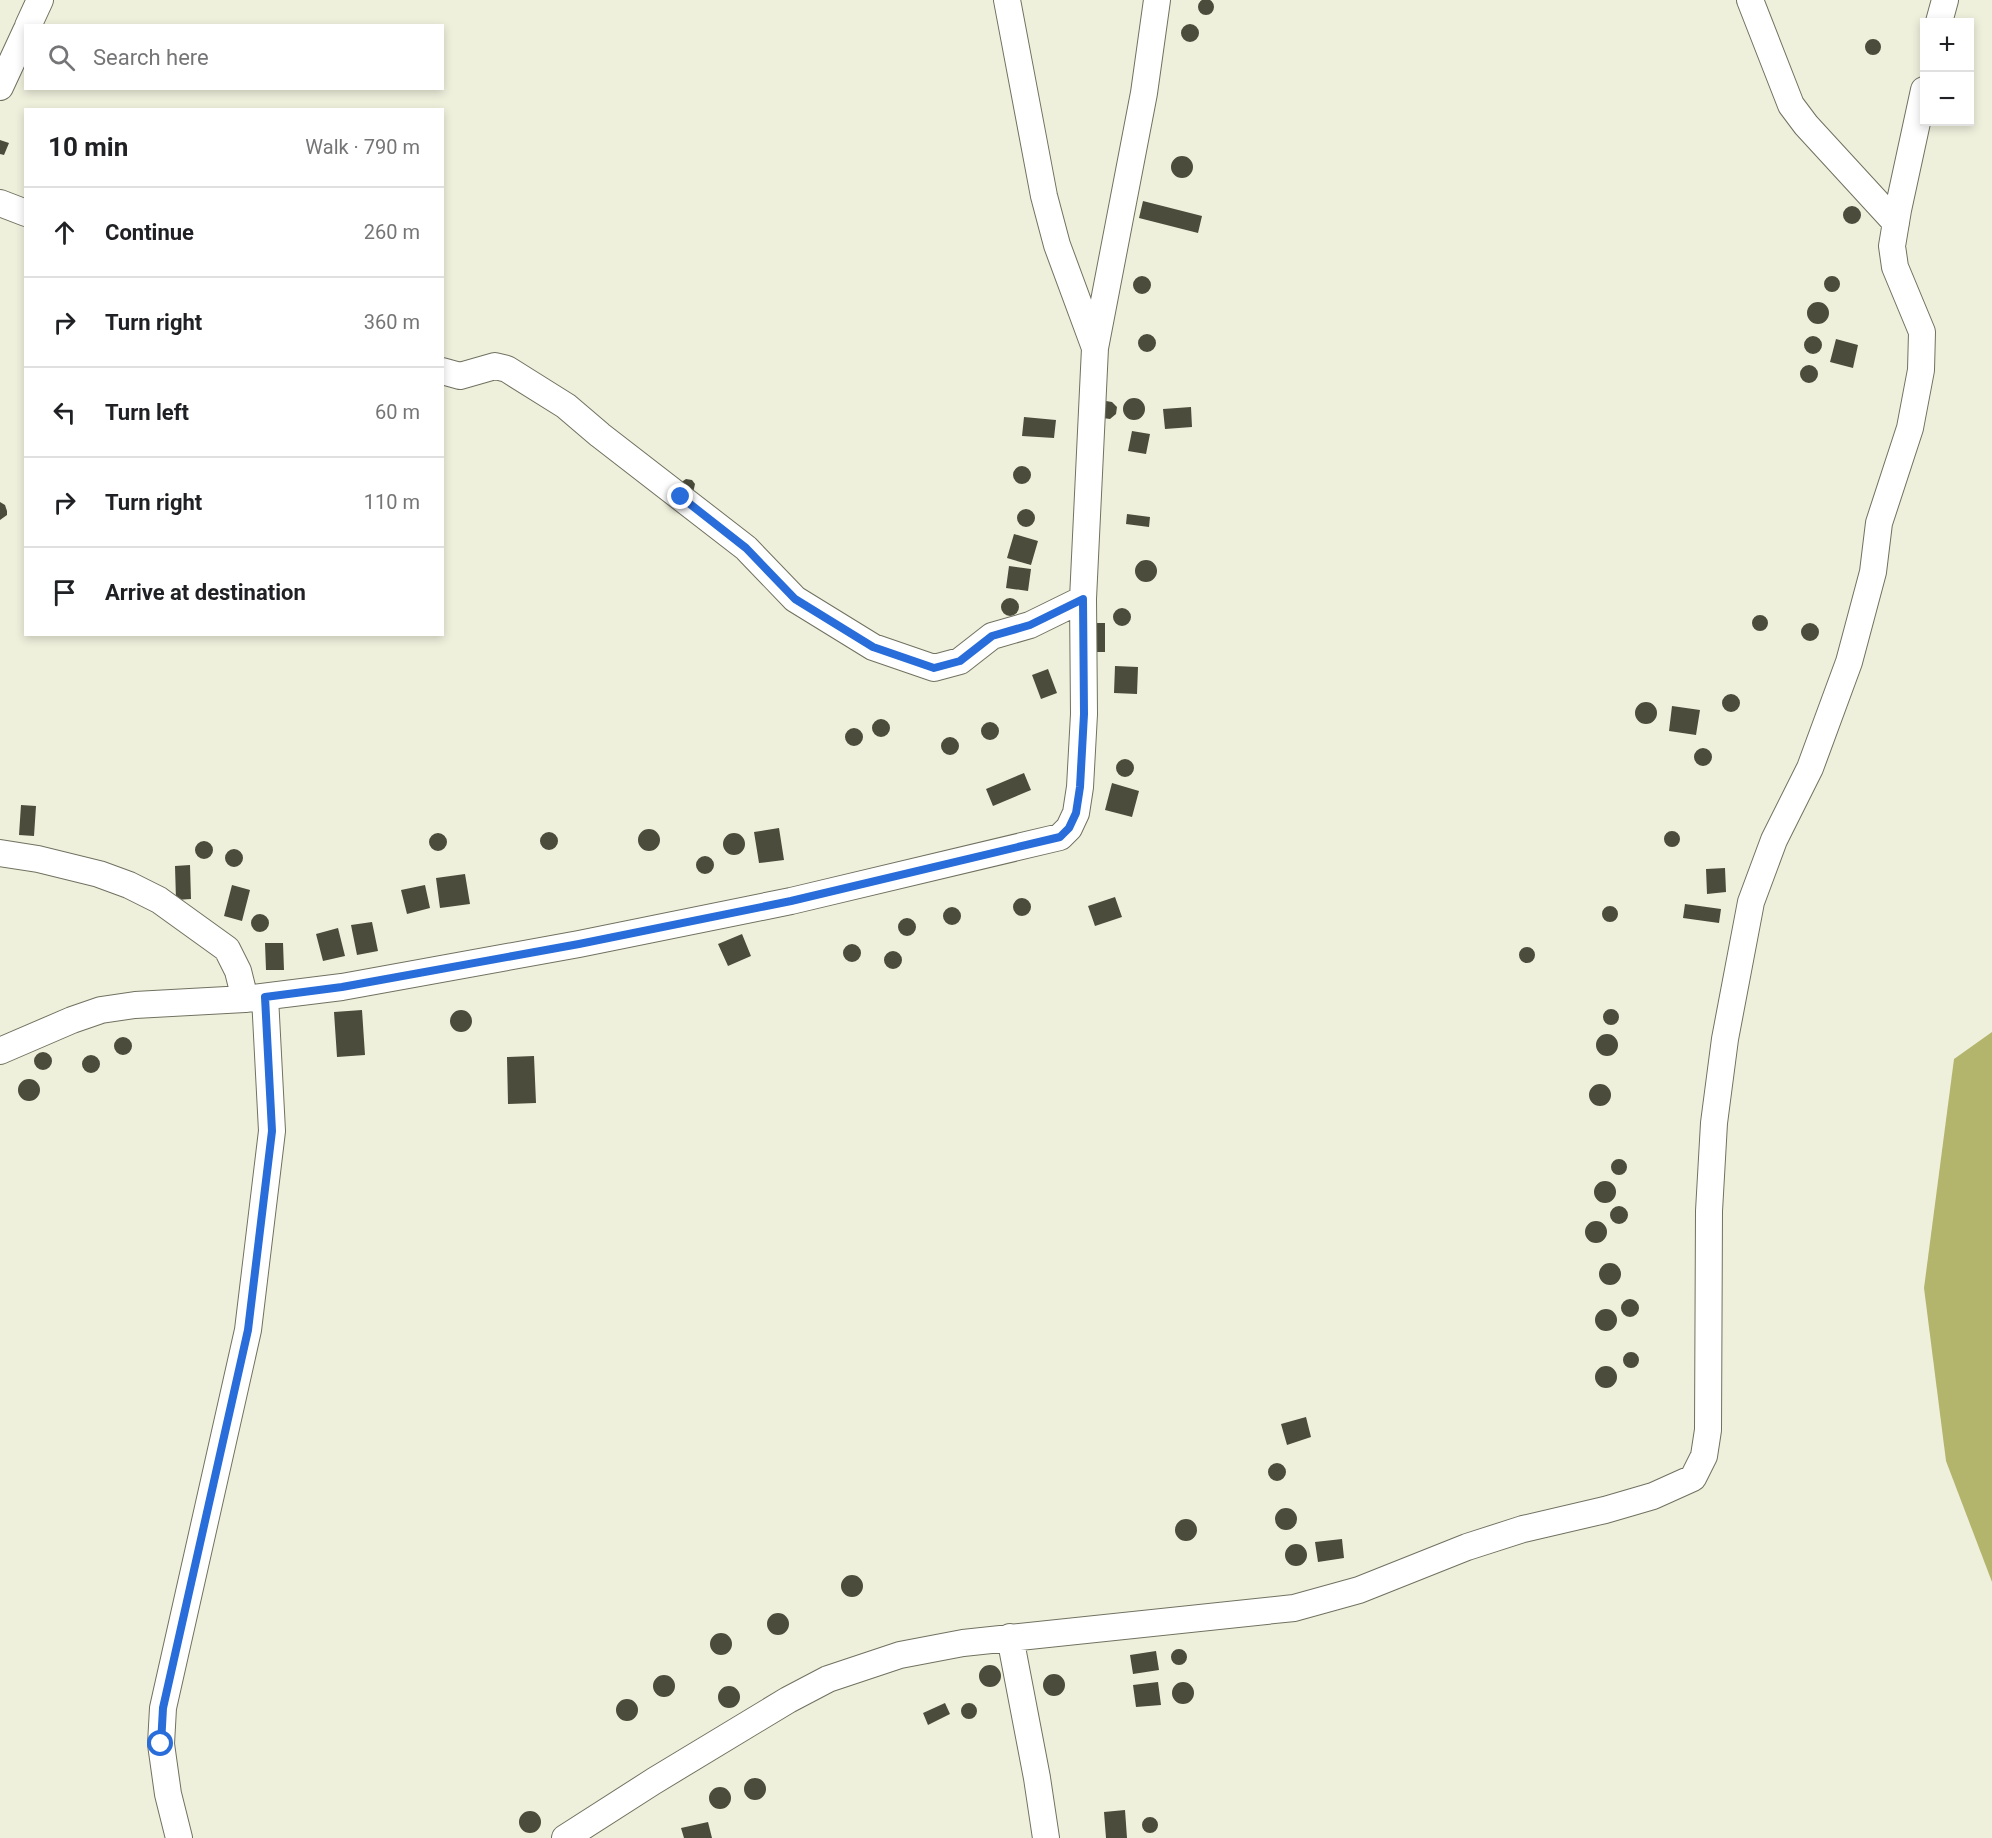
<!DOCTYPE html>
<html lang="en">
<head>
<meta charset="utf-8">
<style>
  body { margin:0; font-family:Roboto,sans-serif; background:#f2f2f2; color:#202124 }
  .controls { position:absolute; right:18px; top:18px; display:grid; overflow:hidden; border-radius:0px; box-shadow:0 3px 9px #0003 }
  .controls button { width:54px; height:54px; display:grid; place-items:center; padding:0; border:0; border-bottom:2px solid #e0e0e0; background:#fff; color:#202124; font:30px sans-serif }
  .stop { position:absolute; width:18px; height:18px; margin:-14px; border:4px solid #286dd9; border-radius:50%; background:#fff }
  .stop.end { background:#286dd9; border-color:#fff; box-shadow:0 2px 6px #0008 }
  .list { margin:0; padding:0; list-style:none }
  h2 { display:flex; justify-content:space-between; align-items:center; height:78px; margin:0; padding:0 24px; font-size:26px }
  h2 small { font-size:20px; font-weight:400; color:#757577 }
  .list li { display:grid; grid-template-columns:39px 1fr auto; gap:18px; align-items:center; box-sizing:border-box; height:90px; padding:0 24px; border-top:2px solid #e0e0e0 }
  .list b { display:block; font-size:22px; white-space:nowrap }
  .list em { font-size:20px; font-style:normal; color:#757577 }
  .icon { flex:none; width:33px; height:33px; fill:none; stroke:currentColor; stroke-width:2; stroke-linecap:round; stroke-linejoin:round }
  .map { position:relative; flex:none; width:1992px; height:1838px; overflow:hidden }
  .search { position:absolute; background:#fff; box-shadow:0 3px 9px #0003; left:24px; top:24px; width:420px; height:66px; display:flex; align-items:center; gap:15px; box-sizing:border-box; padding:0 21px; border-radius:0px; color:#757577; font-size:22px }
  .panel { position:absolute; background:#fff; box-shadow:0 3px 9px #0003; left:24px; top:108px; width:420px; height:528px; border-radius:0px }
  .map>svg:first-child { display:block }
  .water { fill:#b3b56d }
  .building { fill:#4b4c3b }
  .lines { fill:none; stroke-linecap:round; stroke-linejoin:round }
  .minor-casing { stroke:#70715f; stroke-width:28 }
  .minor { stroke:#fff; stroke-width:26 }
  .route { stroke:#286dd9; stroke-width:8 }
</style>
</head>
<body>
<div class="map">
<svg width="1992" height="1838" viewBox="0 0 1992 1838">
  <rect width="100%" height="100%" fill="#eff0dc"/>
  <path class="water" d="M1992,1032V1582L1946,1461L1924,1288L1954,1059Z"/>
  <path class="building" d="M1198 7a8 8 0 1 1 16 0a8 8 0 1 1-16 0Z
    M1181 33a9 9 0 1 1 18 0a9 9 0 1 1-18 0Z
    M1865 47a8 8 0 1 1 16 0a8 8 0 1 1-16 0Z
    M0,140L9,143L4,155L0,154Z
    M1171 167a11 11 0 1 1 22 0a11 11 0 1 1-22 0Z
    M1143,201L1202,216L1198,233L1139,218Z
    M1843 215a9 9 0 1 1 18 0a9 9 0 1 1-18 0Z
    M1824 284a8 8 0 1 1 16 0a8 8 0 1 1-16 0Z
    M1133 285a9 9 0 1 1 18 0a9 9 0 1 1-18 0Z
    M1807 313a11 11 0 1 1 22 0a11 11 0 1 1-22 0Z
    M1138 343a9 9 0 1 1 18 0a9 9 0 1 1-18 0Z
    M1804 345a9 9 0 1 1 18 0a9 9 0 1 1-18 0Z
    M1836,339L1858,345L1853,368L1830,362Z
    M1800 374a9 9 0 1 1 18 0a9 9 0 1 1-18 0Z
    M1123 409a11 11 0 1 1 22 0a11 11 0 1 1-22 0Z
    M1106,401L1112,402L1117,407L1116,414L1110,419L1103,418V403Z
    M1191,407L1192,427L1165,429L1163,409Z
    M1024,417L1056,420L1054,438L1022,436Z
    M1132,431L1150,434L1146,454L1128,451Z
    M1013 475a9 9 0 1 1 18 0a9 9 0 1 1-18 0Z
    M686,479L692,480L695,484L693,493L680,483Z
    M0,502L5,505L7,511V515L0,520Z
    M1017 518a9 9 0 1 1 18 0a9 9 0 1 1-18 0Z
    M1127,514L1150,517L1149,527L1126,524Z
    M1014,534L1038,541L1031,565L1007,558Z
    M1135 571a11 11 0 1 1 22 0a11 11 0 1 1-22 0Z
    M1009,566L1031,569L1028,591L1006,588Z
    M1001 607a9 9 0 1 1 18 0a9 9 0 1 1-18 0Z
    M1113 617a9 9 0 1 1 18 0a9 9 0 1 1-18 0Z
    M1752 623a8 8 0 1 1 16 0a8 8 0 1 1-16 0Z
    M1094,623H1105V652H1094Z
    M1801 632a9 9 0 1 1 18 0a9 9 0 1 1-18 0Z
    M1115,666L1138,667L1137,694L1114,693Z
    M1048,669L1057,693L1041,699L1032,675Z
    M1722 703a9 9 0 1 1 18 0a9 9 0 1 1-18 0Z
    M1635 713a11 11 0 1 1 22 0a11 11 0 1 1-22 0Z
    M1672,706L1700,710L1696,735L1669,731Z
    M872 728a9 9 0 1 1 18 0a9 9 0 1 1-18 0Z
    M981 731a9 9 0 1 1 18 0a9 9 0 1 1-18 0Z
    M845 737a9 9 0 1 1 18 0a9 9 0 1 1-18 0Z
    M941 746a9 9 0 1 1 18 0a9 9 0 1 1-18 0Z
    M1694 757a9 9 0 1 1 18 0a9 9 0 1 1-18 0Z
    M1116 768a9 9 0 1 1 18 0a9 9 0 1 1-18 0Z
    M1024,773L1031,790L993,806L986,789Z
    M1112,783L1139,791L1132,817L1105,810Z
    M21,805L36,806L34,836L19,835Z
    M779,828L784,860L759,863L754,832Z
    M638 840a11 11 0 1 1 22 0a11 11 0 1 1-22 0Z
    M1664 839a8 8 0 1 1 16 0a8 8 0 1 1-16 0Z
    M540 841a9 9 0 1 1 18 0a9 9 0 1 1-18 0Z
    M723 844a11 11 0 1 1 22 0a11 11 0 1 1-22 0Z
    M429 842a9 9 0 1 1 18 0a9 9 0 1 1-18 0Z
    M195 850a9 9 0 1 1 18 0a9 9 0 1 1-18 0Z
    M225 858a9 9 0 1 1 18 0a9 9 0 1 1-18 0Z
    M696 865a9 9 0 1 1 18 0a9 9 0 1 1-18 0Z
    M190,865L191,899L176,900L175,866Z
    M1725,868L1726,892L1707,894L1706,869Z
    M465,874L470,904L440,908L436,878Z
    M232,885L250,890L242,921L224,916Z
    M425,885L430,908L407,914L401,890Z
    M1115,897L1122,917L1095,926L1088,906Z
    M1013 907a9 9 0 1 1 18 0a9 9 0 1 1-18 0Z
    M1685,904L1721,909L1719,923L1683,918Z
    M1602 914a8 8 0 1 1 16 0a8 8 0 1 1-16 0Z
    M943 916a9 9 0 1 1 18 0a9 9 0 1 1-18 0Z
    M251 923a9 9 0 1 1 18 0a9 9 0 1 1-18 0Z
    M898 927a9 9 0 1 1 18 0a9 9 0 1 1-18 0Z
    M372,922L378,951L357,955L351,925Z
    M338,928L345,956L323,961L316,934Z
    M742,934L751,956L728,966L718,944Z
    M265,943H283L284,970H266Z
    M843 953a9 9 0 1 1 18 0a9 9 0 1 1-18 0Z
    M1519 955a8 8 0 1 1 16 0a8 8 0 1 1-16 0Z
    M884 960a9 9 0 1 1 18 0a9 9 0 1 1-18 0Z
    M1603 1017a8 8 0 1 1 16 0a8 8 0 1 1-16 0Z
    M450 1021a11 11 0 1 1 22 0a11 11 0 1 1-22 0Z
    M362,1010L365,1055L337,1057L334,1012Z
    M1596 1045a11 11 0 1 1 22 0a11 11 0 1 1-22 0Z
    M114 1046a9 9 0 1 1 18 0a9 9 0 1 1-18 0Z
    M34 1061a9 9 0 1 1 18 0a9 9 0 1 1-18 0Z
    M82 1064a9 9 0 1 1 18 0a9 9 0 1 1-18 0Z
    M534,1056L536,1103L508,1104L507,1057Z
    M18 1090a11 11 0 1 1 22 0a11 11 0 1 1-22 0Z
    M1589 1095a11 11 0 1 1 22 0a11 11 0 1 1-22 0Z
    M1611 1167a8 8 0 1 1 16 0a8 8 0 1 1-16 0Z
    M1594 1192a11 11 0 1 1 22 0a11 11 0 1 1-22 0Z
    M1610 1215a9 9 0 1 1 18 0a9 9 0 1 1-18 0Z
    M1585 1232a11 11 0 1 1 22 0a11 11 0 1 1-22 0Z
    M1599 1274a11 11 0 1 1 22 0a11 11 0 1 1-22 0Z
    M1621 1308a9 9 0 1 1 18 0a9 9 0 1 1-18 0Z
    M1595 1320a11 11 0 1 1 22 0a11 11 0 1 1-22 0Z
    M1623 1360a8 8 0 1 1 16 0a8 8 0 1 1-16 0Z
    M1595 1377a11 11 0 1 1 22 0a11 11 0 1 1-22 0Z
    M1306,1417L1311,1437L1287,1445L1281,1424Z
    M1268 1472a9 9 0 1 1 18 0a9 9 0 1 1-18 0Z
    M1275 1519a11 11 0 1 1 22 0a11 11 0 1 1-22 0Z
    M1175 1530a11 11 0 1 1 22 0a11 11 0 1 1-22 0Z
    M1342,1539L1344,1558L1318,1562L1315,1542Z
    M1285 1555a11 11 0 1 1 22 0a11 11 0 1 1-22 0Z
    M841 1586a11 11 0 1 1 22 0a11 11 0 1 1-22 0Z
    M767 1624a11 11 0 1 1 22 0a11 11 0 1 1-22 0Z
    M710 1644a11 11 0 1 1 22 0a11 11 0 1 1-22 0Z
    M1171 1657a8 8 0 1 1 16 0a8 8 0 1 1-16 0Z
    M1156,1651L1159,1670L1133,1674L1130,1655Z
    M979 1676a11 11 0 1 1 22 0a11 11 0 1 1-22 0Z
    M1043 1685a11 11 0 1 1 22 0a11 11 0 1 1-22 0Z
    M653 1686a11 11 0 1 1 22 0a11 11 0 1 1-22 0Z
    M1172 1693a11 11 0 1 1 22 0a11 11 0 1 1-22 0Z
    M1158,1682L1161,1705L1136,1707L1133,1685Z
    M718 1697a11 11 0 1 1 22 0a11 11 0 1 1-22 0Z
    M616 1710a11 11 0 1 1 22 0a11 11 0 1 1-22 0Z
    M961 1711a8 8 0 1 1 16 0a8 8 0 1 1-16 0Z
    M945,1703L950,1714L928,1725L923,1713Z
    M744 1789a11 11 0 1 1 22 0a11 11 0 1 1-22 0Z
    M709 1798a11 11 0 1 1 22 0a11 11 0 1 1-22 0Z
    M1125,1810L1127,1838H1106L1104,1812Z
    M519 1822a11 11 0 1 1 22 0a11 11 0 1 1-22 0Z
    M1142 1825a8 8 0 1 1 16 0a8 8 0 1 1-16 0Z
    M708,1822L712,1838H684L681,1828Z"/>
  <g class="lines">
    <g class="minor-casing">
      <path id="minor" d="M1007,0L1044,196L1057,245L1095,348
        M1750,0L1791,105L1806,125L1896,223
        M1939,22L1945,0
        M28,26L40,0
        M0,87L26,31
        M0,203L26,213
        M442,371L460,376L495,366L507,369L566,406L600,435L746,548L795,599L873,647L934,668L960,661L992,636L1030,625L1083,599
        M0,853L38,859L99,874L129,885L159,900L227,949L238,971L245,999
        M0,1051L72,1020L101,1010L135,1005L245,999L342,987L579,944L791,901L1060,837L1069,828L1076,813L1080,787L1084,714L1083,599L1095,348L1144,93L1157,0
        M1010,1637L1037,1778L1046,1838
        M179,1838L168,1794L161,1744L163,1708L248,1330L272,1131L265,997
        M565,1838L654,1781L788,1700L828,1679L900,1655L963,1643L1294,1608L1359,1590L1467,1547L1523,1529L1605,1510L1653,1496L1693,1478L1704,1456L1708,1430L1709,1211L1714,1123L1725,1039L1751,902L1774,840L1810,768L1849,662L1873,572L1879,523L1910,428L1921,370L1922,332L1895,267L1892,246L1898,210L1924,90"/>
    </g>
    <use href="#minor" class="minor"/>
  </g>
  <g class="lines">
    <path class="route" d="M161,1744L163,1708L248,1330L272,1131L265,997L342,987L579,944L791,901L1060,837L1069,828L1076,813L1080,787L1084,714L1083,599L1030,625L992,636L960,661L934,668L873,647L795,599L746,548L681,497"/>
  </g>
</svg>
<div class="controls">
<button>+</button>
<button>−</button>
</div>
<div class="stop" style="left:161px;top:1744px"></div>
<div class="stop end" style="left:681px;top:497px"></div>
<div class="search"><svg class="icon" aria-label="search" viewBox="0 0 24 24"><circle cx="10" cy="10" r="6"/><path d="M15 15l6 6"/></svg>Search here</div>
<section class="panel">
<h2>10 min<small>Walk · 790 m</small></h2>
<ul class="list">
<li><svg class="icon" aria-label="ahead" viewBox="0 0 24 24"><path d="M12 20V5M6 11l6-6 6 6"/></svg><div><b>Continue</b></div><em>260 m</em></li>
<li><svg class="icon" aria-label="right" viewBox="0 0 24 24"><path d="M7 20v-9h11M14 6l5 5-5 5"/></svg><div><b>Turn right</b></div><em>360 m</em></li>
<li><svg class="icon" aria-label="left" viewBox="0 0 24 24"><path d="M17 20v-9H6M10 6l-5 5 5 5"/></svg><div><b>Turn left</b></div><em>60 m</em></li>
<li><svg class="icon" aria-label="right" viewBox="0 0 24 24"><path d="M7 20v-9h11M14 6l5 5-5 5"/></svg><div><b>Turn right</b></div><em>110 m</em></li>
<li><svg class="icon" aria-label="arrive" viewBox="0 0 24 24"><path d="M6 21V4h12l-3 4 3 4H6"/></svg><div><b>Arrive at destination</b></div></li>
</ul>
</section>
</div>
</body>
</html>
